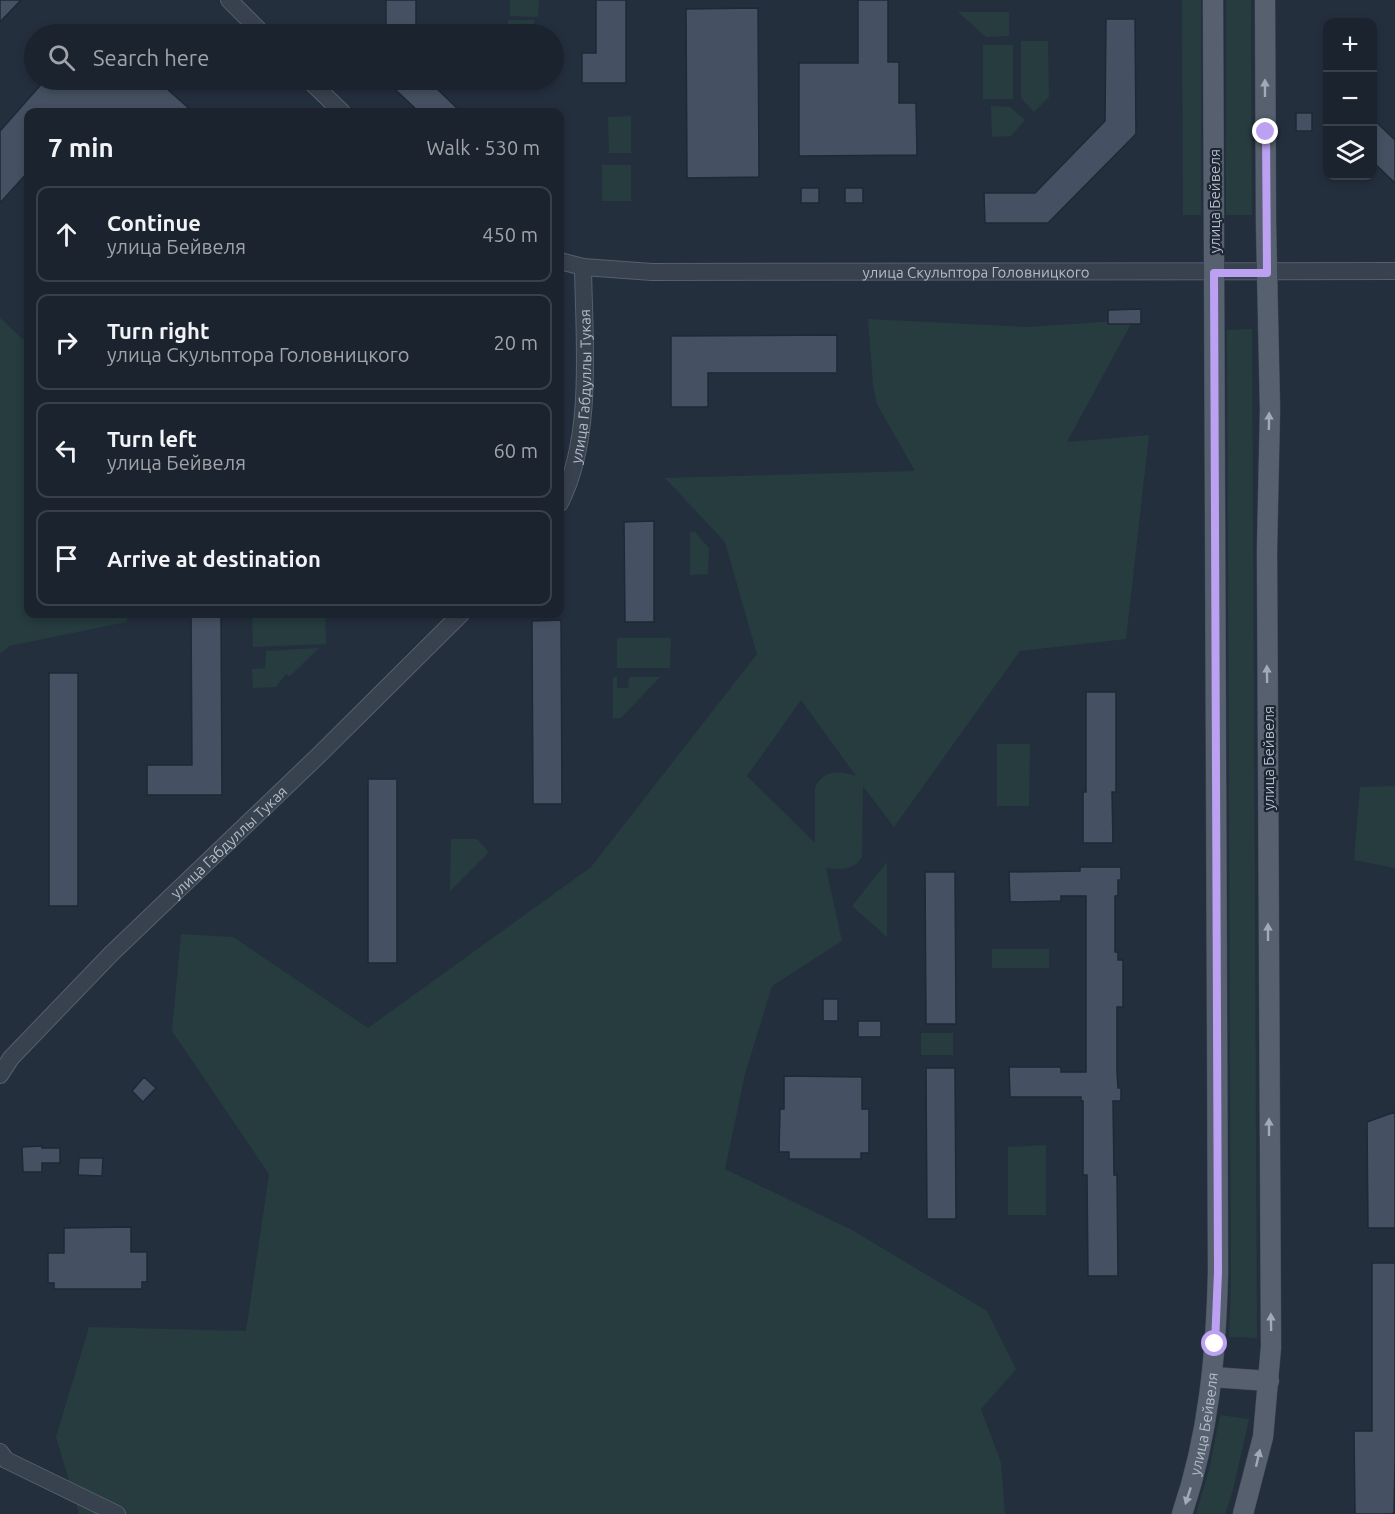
<!DOCTYPE html>
<html lang="en">
<head>
<meta charset="utf-8">
<style>
  body { margin:0; font-family:Ubuntu,sans-serif; background:#282f3a; color:#f1f3f6 }
  .controls { position:absolute; right:18px; top:18px; display:grid; overflow:hidden; border-radius:12px; box-shadow:0 3px 9px #0003 }
  .controls button { width:54px; height:54px; display:grid; place-items:center; padding:0; border:0; border-bottom:2px solid #39404a; background:#1b232e; color:#f1f3f6; font:30px sans-serif }
  .stop { position:absolute; width:18px; height:18px; margin:-14px; border:4px solid #bca0f2; border-radius:50%; background:#fff }
  .stop.end { background:#bca0f2; border-color:#fff; box-shadow:0 2px 6px #0008 }
  .list { margin:0; padding:0; list-style:none }
  h2 { display:flex; justify-content:space-between; align-items:center; height:78px; margin:0; padding:0 24px; font-size:26px }
  h2 small { font-size:20px; font-weight:400; color:#a0a4aa }
  .list li { display:grid; grid-template-columns:39px 1fr auto; gap:18px; align-items:center; box-sizing:border-box; height:96px; margin:0 12px 12px; padding:0 12px; border:2px solid #39404a; border-radius:12px }
  .list b { display:block; font-size:22px; white-space:nowrap }
  .list p { margin:0; font-size:20px; white-space:nowrap; color:#a0a4aa }
  .list em { font-size:20px; font-style:normal; color:#a0a4aa }
  .icon { flex:none; width:33px; height:33px; fill:none; stroke:currentColor; stroke-width:2; stroke-linecap:round; stroke-linejoin:round }
  .map { position:relative; flex:none; width:1395px; height:1514px; overflow:hidden }
  .search { position:absolute; background:#1b232e; box-shadow:0 3px 9px #0003; left:24px; top:24px; width:540px; height:66px; display:flex; align-items:center; gap:15px; box-sizing:border-box; padding:0 21px; border-radius:33px; color:#a0a4aa; font-size:22px }
  .panel { position:absolute; background:#1b232e; box-shadow:0 3px 9px #0003; left:24px; top:108px; width:540px; height:510px; border-radius:12px }
  .map>svg:first-child { display:block }
  .green { fill:#263c3f; fill-rule:evenodd }
  .building { fill:#455162; stroke:#1f2835; stroke-width:1.5 }
  .lines { fill:none; stroke-linecap:round; stroke-linejoin:round }
  .minor-casing { stroke:#565f6c; stroke-width:18 }
  .major-casing { stroke:#414a57; stroke-width:21 }
  .minor { stroke:#38414e; stroke-width:16 }
  .major { stroke:#56606e; stroke-width:20 }
  .oneway { fill:#a1aab7 }
  .route { stroke:#bca0f2; stroke-width:8 }
  .labels { text-anchor:middle; dominant-baseline:central; stroke-width:4.5; stroke-linejoin:round; paint-order:stroke }
  .street-label { font-size:15px; fill:#b4bcc9; stroke:#1d2633 }
</style>
</head>
<body>
<div class="map">
<svg width="1395" height="1514" viewBox="0 0 1395 1514">
  <rect width="100%" height="100%" fill="#242f3e"/>
  <path class="green" d="M510,0H539L538,17L510,16Z
    M1182,0H1201V215H1183Z
    M1226,0H1251L1252,215H1226Z
    M958,12H1009V36L986,37Z
    M508,20H534V34H508Z
    M1021,41H1048L1049,97L1034,112L1021,98Z
    M983,45H1013V99H983Z
    M991,106L1010,107L1025,120L1011,136L992,137Z
    M631,116V153H609L608,117Z
    M602,165H631V201H602Z
    M0,318L28,344V614H129L126,622L9,646L0,654Z
    M868,319L1026,327L1133,320L1067,442L1149,435L1126,639L1020,651L894,827L863,786L862,857C854,870 840,870 826,868L842,941L772,986L745,1074L725,1169L852,1230L987,1311L1016,1369L981,1409L1001,1463L1005,1514H79L56,1437L89,1327L246,1331L269,1174L172,1031L181,934L233,937L368,1028L591,867L757,654L725,542L665,478L915,471L877,404L873,384ZM801,700L856,776C840,771 823,769 815,788V843L747,776Z
    M1252,329L1257,1338L1229,1337L1231,1283L1227,330Z
    M690,532H695L709,548L708,574L690,575Z
    M252,614H325L326,644L253,647Z
    M617,638H671L670,668H617Z
    M319,648L290,676L286,674L276,687L253,688L252,669L265,668L266,651Z
    M613,677H617V688H628L629,677H660L621,718H613Z
    M997,744H1030L1029,806H997Z
    M1395,786V868L1354,860L1360,787Z
    M451,839H477L488,851L487,854L450,891Z
    M887,862V937L852,906Z
    M992,949H1049V968H992Z
    M921,1033H953V1055H921Z
    M1046,1145V1215H1008V1147Z
    M1220,1415L1249,1419L1233,1490L1225,1514H1196L1210,1466Z"/>
  <path class="building" d="M0,0H21L0,22Z
    M386,0H416V34H386Z
    M596,0H626V83H582V53H596Z
    M858,0H888V62H899V103H916L917,155L799,156V63H858Z
    M758,8L759,177L687,178L686,9Z
    M1106,19H1135L1136,134L1048,223H985L984,193H1035L1105,121Z
    M45,80H157L193,112H28V172L0,203V131Z
    M385,80H428L461,112H419Z
    M1296,113H1312V131H1296Z
    M1372,118L1395,140V183L1372,161Z
    M801,188H819V203H801Z
    M845,188H863V203H845Z
    M1141,309V324H1108V310Z
    M837,335V373H708V407H671V336Z
    M654,521V622H625L624,522Z
    M191,614H221L222,795H147V765H192Z
    M561,620L562,804H533L532,621Z
    M49,673H78V906H49Z
    M1086,692H1116V792H1112L1113,843H1083V792H1086Z
    M368,779H397V963H368Z
    M1080,867H1121V880H1118V896H1115V952H1118V960H1123V1007H1117V1072L1118,1088H1121V1101H1113L1114,1175H1117L1118,1276H1088L1087,1175H1083V1101H1081V1097H1010L1009,1067H1061V1072H1086V896H1061V901L1010,902L1009,872L1080,871Z
    M925,872H955L956,1024H926Z
    M823,999H838V1021H823Z
    M858,1021H881V1037H858Z
    M926,1068H955L956,1219H927Z
    M784,1076L862,1077V1109H869V1153H861V1159H789V1152H779L780,1109H784Z
    M144,1077L156,1088L143,1102L132,1091Z
    M1395,1112V1228H1368L1367,1122Z
    M42,1146V1148H60V1163H42V1172H23L22,1147Z
    M79,1158H103L102,1176L78,1175Z
    M131,1227V1252H147V1282H142V1289H54V1283H48V1253H64V1228Z
    M1372,1263H1395V1460L1394,1513L1391,1514H1355L1354,1431H1372Z"/>
  <g class="lines">
    <g class="minor-casing">
      <g id="minor">
        <path d="M229,0L263,34"/>
        <path d="M309,80L342,112"/>
        <path id="s1" d="M560,261L583,267L652,272L1395,271"/>
        <path id="s2" d="M560,503C594,437 584,340 583,267"/>
        <path id="s3" d="M0,1075L11,1058L111,954L318,756L461,614"/>
        <path d="M0,1452L6,1460L117,1514"/>
      </g>
    </g>
    <g class="major-casing">
      <g id="major">
        <path d="M1212,1377L1269,1381"/>
        <path id="s4" d="M1182,1514C1209,1435 1216,1354 1218,1272L1213,0"/>
        <path d="M1243,1514L1263,1437L1271,1347L1267,550L1270,409L1266,224L1265,0"/>
      </g>
    </g>
    <use href="#minor" class="minor"/>
    <use href="#major" class="major"/>
  </g>
  <defs><path id="oneway-solid" d="M-6-.8H1V-3.2L6.5 0L1 3.2V.8H-6Z" transform="scale(1.5)"/></defs>
  <g class="oneway">
    <use href="#oneway-solid" transform="translate(1265 88) rotate(-90)"/>
    <use href="#oneway-solid" transform="translate(1269 421) rotate(-89)"/>
    <use href="#oneway-solid" transform="translate(1267 674) rotate(-91)"/>
    <use href="#oneway-solid" transform="translate(1268 932) rotate(-90)"/>
    <use href="#oneway-solid" transform="translate(1269 1127) rotate(-90)"/>
    <use href="#oneway-solid" transform="translate(1271 1322) rotate(-91)"/>
    <use href="#oneway-solid" transform="translate(1258 1458) rotate(-77)"/>
    <use href="#oneway-solid" transform="translate(1188 1496) rotate(108)"/>
  </g>
  <g class="lines">
    <path class="route" d="M1215,1344L1218,1272L1214,273H1267L1266,132"/>
  </g>
  <g class="labels">
    <g class="street-label">
      <text transform="translate(1214 201) rotate(-90)">улица Бейвеля</text>
      <text stroke="none"><textPath href="#s1" startOffset="417">улица Скульптора Головницкого</textPath></text>
      <text stroke="none"><textPath href="#s2" startOffset="120">улица Габдуллы Тукая</textPath></text>
      <text transform="translate(1268 758) rotate(-90)">улица Бейвеля</text>
      <text stroke="none"><textPath href="#s3" startOffset="327">улица Габдуллы Тукая</textPath></text>
      <text stroke="none"><textPath href="#s4" startOffset="93">улица Бейвеля</textPath></text>
    </g>
  </g>
</svg>
<div class="controls">
<button>+</button>
<button>−</button>
<button><svg class="icon" aria-label="layers" viewBox="0 0 24 24"><path d="M12 4l9 5-9 5-9-5zM3 14l9 5 9-5"/></svg></button>
</div>
<div class="stop" style="left:1215px;top:1344px"></div>
<div class="stop end" style="left:1266px;top:132px"></div>
<div class="search"><svg class="icon" aria-label="search" viewBox="0 0 24 24"><circle cx="10" cy="10" r="6"/><path d="M15 15l6 6"/></svg>Search here</div>
<section class="panel">
<h2>7 min<small>Walk · 530 m</small></h2>
<ul class="list">
<li><svg class="icon" aria-label="ahead" viewBox="0 0 24 24"><path d="M12 20V5M6 11l6-6 6 6"/></svg><div><b>Continue</b><p>улица Бейвеля</p></div><em>450 m</em></li>
<li><svg class="icon" aria-label="right" viewBox="0 0 24 24"><path d="M7 20v-9h11M14 6l5 5-5 5"/></svg><div><b>Turn right</b><p>улица Скульптора Головницкого</p></div><em>20 m</em></li>
<li><svg class="icon" aria-label="left" viewBox="0 0 24 24"><path d="M17 20v-9H6M10 6l-5 5 5 5"/></svg><div><b>Turn left</b><p>улица Бейвеля</p></div><em>60 m</em></li>
<li><svg class="icon" aria-label="arrive" viewBox="0 0 24 24"><path d="M6 21V4h12l-3 4 3 4H6"/></svg><div><b>Arrive at destination</b></div></li>
</ul>
</section>
</div>
</body>
</html>
